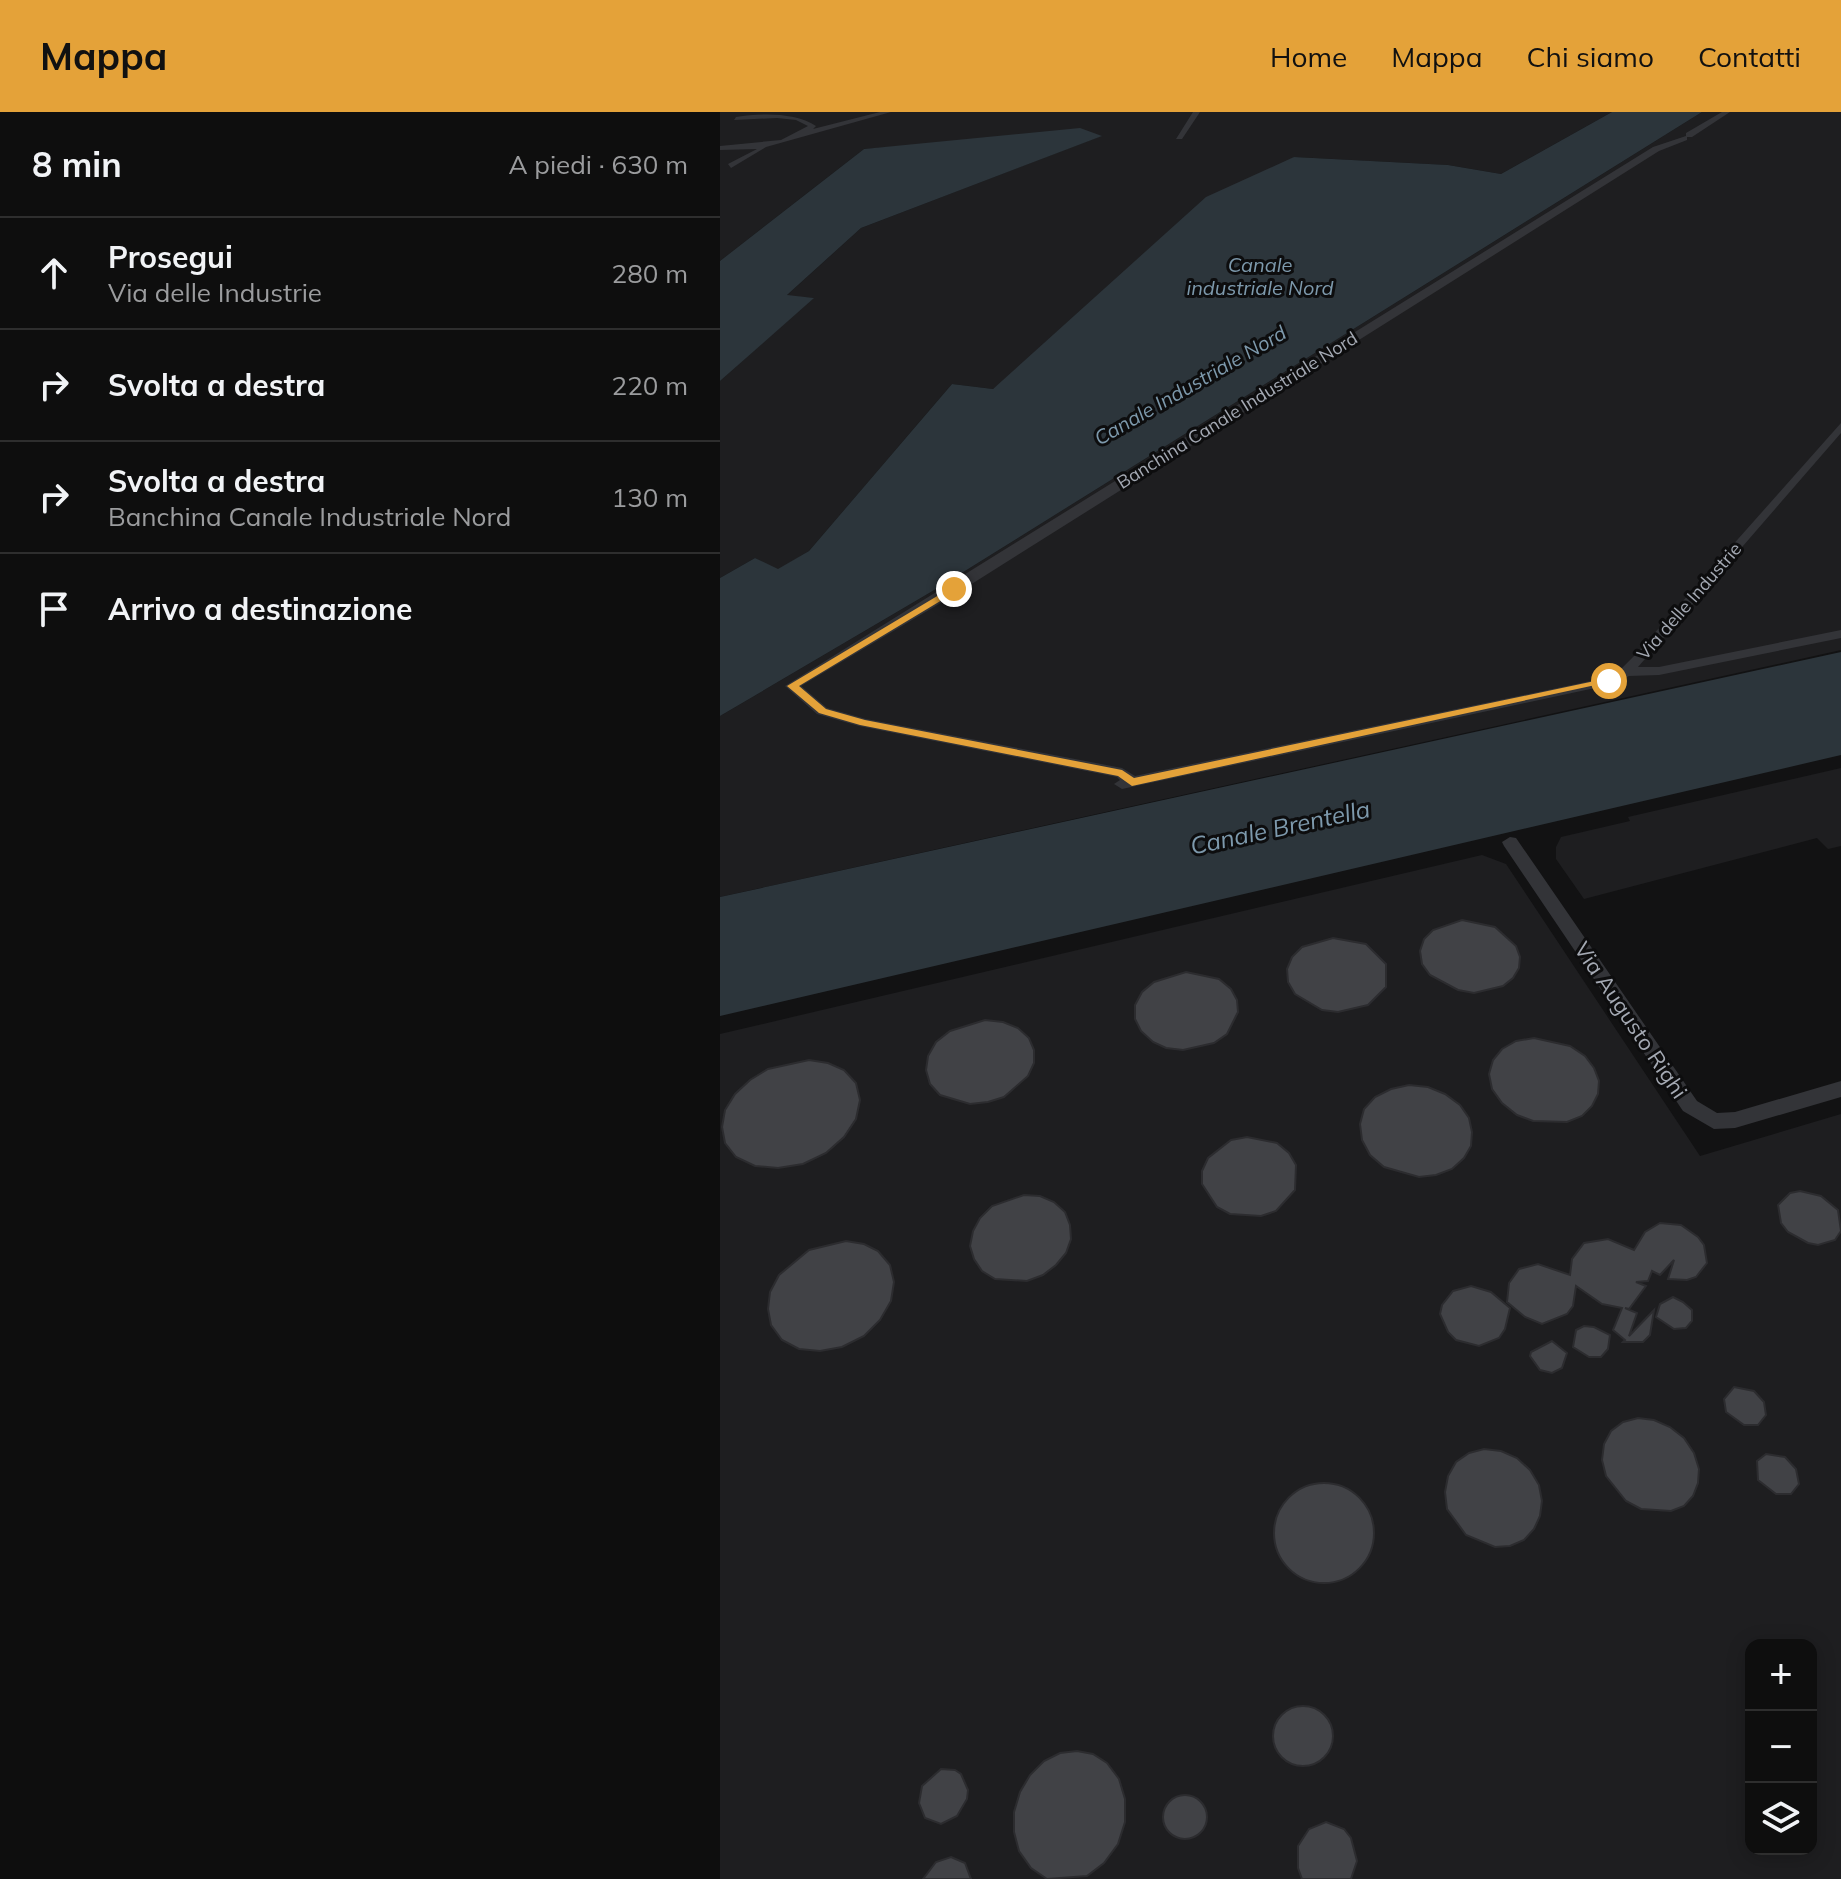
<!DOCTYPE html>
<html lang="it">
<head>
<meta charset="utf-8">
<style>
  body { margin:0; font-family:Mulish,sans-serif; background:#1c1c1c; color:#f1f3f6 }
  .controls { position:absolute; right:24px; bottom:24px; display:grid; overflow:hidden; border-radius:16px; box-shadow:0 4px 20px #0003 }
  .controls button { width:72px; height:72px; display:grid; place-items:center; padding:0; border:0; border-bottom:2px solid #2e2e2e; background:#0e0e0e; color:#f1f3f6; font:40px sans-serif }
  .stop { position:absolute; width:24px; height:24px; margin:-18px; border:6px solid #e4a239; border-radius:50%; background:#fff }
  .stop.end { background:#e4a239; border-color:#fff; box-shadow:0 2px 8px #0008 }
  .list { margin:0; padding:0; list-style:none }
  h2 { display:flex; justify-content:space-between; align-items:center; height:104px; margin:0; padding:0 32px; font-size:34px }
  h2 small { font-size:26px; font-weight:400; color:#9b9c9e }
  .list li { display:grid; grid-template-columns:52px 1fr auto; gap:24px; align-items:center; box-sizing:border-box; height:112px; padding:0 32px; border-top:2px solid #2e2e2e }
  .list b { display:block; font-size:30px; white-space:nowrap }
  .list p { margin:0; font-size:26px; white-space:nowrap; color:#9b9c9e }
  .list em { font-size:26px; font-style:normal; color:#9b9c9e }
  .icon { flex:none; width:44px; height:44px; fill:none; stroke:currentColor; stroke-width:2; stroke-linecap:round; stroke-linejoin:round }
  .map { position:relative; flex:none; width:1121px; height:1767px; overflow:hidden }
  header { display:flex; align-items:center; gap:48px; box-sizing:border-box; height:112px; padding:0 40px; background:#e4a239; color:#111 }
  header strong { font-size:38px }
  nav { display:flex; gap:44px; margin-inline-start:auto; font-size:28px }
  main { display:flex }
  aside { flex:1; background:#0e0e0e }
  .map>svg:first-child { display:block }
  .built { fill:#1e1e20; fill-rule:evenodd }
  .water { fill:#2c353b }
  .building { fill:#414246; stroke:#2c2c2f; stroke-width:2 }
  .lines { fill:none; stroke-linecap:round; stroke-linejoin:round }
  .minor { fill:#333438; fill-rule:evenodd }
  .route { fill:#e4a239 }
  .labels { text-anchor:middle; dominant-baseline:central; stroke-width:6; stroke-linejoin:round; paint-order:stroke }
  .far-street-label { font-size:18px; fill:#a4a9b3; stroke:#0d0d0e }
  .far-water-label { font-size:20px; font-style:italic; fill:#7d99ac; stroke:#0d0d0e }
  .street-label { font-size:22px; fill:#a4a9b3; stroke:#0d0d0e }
  .water-label { font-size:24px; font-style:italic; fill:#7d99ac; stroke:#0d0d0e }
</style>
</head>
<body>
<header>
<strong>Mappa</strong>
<nav><a>Home</a><a>Mappa</a><a>Chi siamo</a><a>Contatti</a></nav>
</header>
<main>
<aside>
<h2>8 min<small>A piedi · 630 m</small></h2>
<ul class="list">
<li><svg class="icon" aria-label="ahead" viewBox="0 0 24 24"><path d="M12 20V5M6 11l6-6 6 6"/></svg><div><b>Prosegui</b><p>Via delle Industrie</p></div><em>280 m</em></li>
<li><svg class="icon" aria-label="right" viewBox="0 0 24 24"><path d="M7 20v-9h11M14 6l5 5-5 5"/></svg><div><b>Svolta a destra</b></div><em>220 m</em></li>
<li><svg class="icon" aria-label="right" viewBox="0 0 24 24"><path d="M7 20v-9h11M14 6l5 5-5 5"/></svg><div><b>Svolta a destra</b><p>Banchina Canale Industriale Nord</p></div><em>130 m</em></li>
<li><svg class="icon" aria-label="arrive" viewBox="0 0 24 24"><path d="M6 21V4h12l-3 4 3 4H6"/></svg><div><b>Arrivo a destinazione</b></div></li>
</ul>
</aside>
<div class="map">
<svg width="1121" height="1767" viewBox="0 0 1121 1767">
  <rect width="100%" height="100%" fill="#121213"/>
  <path class="built" d="M0,0H892L781,62L728,53L574,45L273,277L232,272L89,439L58,458L35,446L0,466V269L93,186L66,184L141,116L381,24L365,20L144,37L0,149Z
    M982,0H1121V538L0,785V604L216,477Z
    M1121,656V734L1108,737L1097,726L864,787L836,747V735L841,725L910,709L908,705Z
    M762,743L786,752L980,1044L1121,1002V1767H0V922ZM1031,1533H1091V1737H1031Z"/>
  <path class="water" d="M892,0H982L216,477L0,604V466L35,446L58,457L89,439L232,272L273,277L486,85L574,45L728,53L781,62Z
    M360,16L382,24L141,116L67,183L94,186L0,269V149L144,37Z
    M1121,540V643L0,904V785Z"/>
  <path class="building" d="M742,808L775,815L796,834L800,845L799,856L793,866L783,874L754,881L738,878L710,863L702,852L700,839L704,827L713,818Z
    M613,826L646,832L666,852V875L648,893L618,900L602,898L575,882L568,870L567,857L572,845L582,835Z
    M466,860L499,867L511,877L517,888L518,900L507,922L494,931L463,938L446,936L433,930L421,919L415,907V893L422,880L434,870Z
    M265,908L283,910L298,916L309,926L314,938V951L308,964L284,985L268,990L250,992L220,983L210,972L206,958L208,944L216,930L230,919Z
    M814,926L850,934L865,944L874,956L879,969L878,982L872,994L862,1004L847,1010L813,1009L797,1003L782,991L772,977L769,962L773,948L782,937L796,929Z
    M89,948L108,951L124,958L136,971L140,988L136,1007L124,1025L106,1041L83,1052L58,1056L35,1054L16,1045L5,1031L2,1015L5,998L15,982L30,968L48,957Z
    M689,973L708,975L725,982L740,993L749,1006L752,1020L751,1034L744,1046L732,1057L716,1063L699,1065L664,1055L650,1043L642,1028L640,1012L644,997L655,985L671,977Z
    M527,1025L557,1031L569,1041L576,1053L575,1078L556,1099L541,1104L510,1102L497,1095L482,1072V1059L488,1046L511,1028Z
    M1080,1079L1101,1084L1118,1098L1121,1119L1115,1128L1098,1133L1088,1131L1068,1120L1061,1111L1058,1093L1070,1081Z
    M304,1083L320,1084L334,1090L345,1100L350,1113L351,1127L346,1141L336,1153L323,1163L307,1169L275,1167L262,1159L254,1147L250,1134L253,1119L260,1106L272,1094Z
    M940,1111L961,1113L978,1125L984,1133L987,1151L976,1165L967,1168L948,1167L954,1148L940,1163L932,1159L928,1169L916,1170L926,1174L909,1197L905,1196L917,1201L909,1224L934,1198L930,1223L923,1230H903L905,1228L893,1218L902,1196L882,1192L856,1174L853,1194L847,1202L822,1212L805,1205L787,1190L789,1171L799,1157L818,1152L850,1163L852,1147L864,1131L888,1127L914,1138L925,1120Z
    M126,1129L144,1132L158,1139L170,1153L174,1170L171,1189L160,1208L144,1224L122,1235L100,1239L79,1237L62,1228L51,1213L48,1197L50,1180L59,1163L89,1138Z
    M751,1174L771,1180L790,1196L785,1217L779,1226L759,1234L736,1228L728,1220L720,1202L722,1193L733,1179Z
    M953,1185L963,1190L972,1198V1209L966,1216L954,1217L936,1205L940,1192Z
    M864,1214L874,1215L890,1223L888,1237L881,1245H869L853,1235L856,1218Z
    M832,1229L847,1241L842,1256L832,1261L820,1258L810,1244L811,1240Z
    M1014,1275L1034,1279L1044,1290L1046,1303L1038,1313H1024L1006,1300L1004,1287Z
    M918,1306L934,1308L950,1315L964,1326L974,1341L979,1357L978,1371L973,1384L964,1394L951,1399L921,1397L906,1389L886,1364L882,1348L884,1332L891,1319L903,1310Z
    M764,1337L781,1339L797,1346L810,1358L819,1373L822,1389L820,1404L814,1417L804,1428L790,1434L775,1435L746,1423L727,1397L725,1380L728,1364L736,1350L749,1341Z
    M1046,1342L1065,1345L1076,1357L1079,1372L1071,1382H1056L1038,1368L1037,1349Z
    M554 1421a50 50 0 1 1 100 0a50 50 0 1 1-100 0Z
    M553 1624a30 30 0 1 1 60 0a30 30 0 1 1-60 0Z
    M357,1639L373,1642L387,1651L399,1667L405,1687V1710L398,1732L384,1751L367,1764L327,1767L311,1756L299,1739L294,1720V1700L300,1680L310,1663L324,1649L340,1641Z
    M221,1657L235,1658L241,1662L248,1678L247,1687L237,1704L221,1712L205,1706L199,1691L202,1674Z
    M443 1705a22 22 0 1 1 44 0a22 22 0 1 1-44 0Z
    M606,1710L624,1717L631,1726L637,1749L631,1767H582L578,1756V1734L589,1717Z
    M231,1745L245,1751L251,1767H203L216,1750Z"/>
  <g class="lines">
    <path class="minor" d="M160,0H171L46,35L11,56L8,52L37,37L0,38V34L61,28L88,14L76,8L57,6L14,8L16,5C41,1 75,0 96,14L93,17Z
      M473,0H480L462,27H456Z
      M1002,0H1010L972,25H967V28L939,39L239,480L81,574L107,596L146,607L402,656L415,664L885,566L901,557L916,542L1121,311V321L918,555H939L1121,518V526L939,563L909,564L889,573L402,677L394,672L400,668L397,665L139,614L97,602L65,574L933,35L966,24V21Z
      M790,725L796,726L977,989L997,1001L1015,1000L1121,969V985L1015,1016L994,1017L963,999L784,734L782,730Z"/>
  </g>
  <path class="route" d="M234,474L237,479L79,574L106,597L145,608L402,658L414,666L889,566L894,569L412,674L398,664L140,613L99,601L67,574Z"/>
  <g class="labels">
    <g class="far-street-label">
      <text transform="translate(517 298) rotate(-32)">Banchina Canale Industriale Nord</text>
      <text transform="translate(969 489) rotate(-49)">Via delle Industrie</text>
    </g>
    <g class="far-water-label">
      <text x="540" y="152">Canale<tspan x="540" dy="23">industriale Nord</tspan></text>
      <text transform="translate(470 273) rotate(-30)">Canale Industriale Nord</text>
    </g>
    <g class="street-label">
      <text transform="translate(911 908) rotate(56)">Via Augusto Righi</text>
    </g>
    <g class="water-label">
      <text transform="translate(560 715) rotate(-12)">Canale Brentella</text>
    </g>
  </g>
</svg>
<div class="controls">
<button>+</button>
<button>−</button>
<button><svg class="icon" aria-label="layers" viewBox="0 0 24 24"><path d="M12 4l9 5-9 5-9-5zM3 14l9 5 9-5"/></svg></button>
</div>
<div class="stop" style="left:889px;top:569px"></div>
<div class="stop end" style="left:234px;top:477px"></div>
</div>
</main>
</body>
</html>
